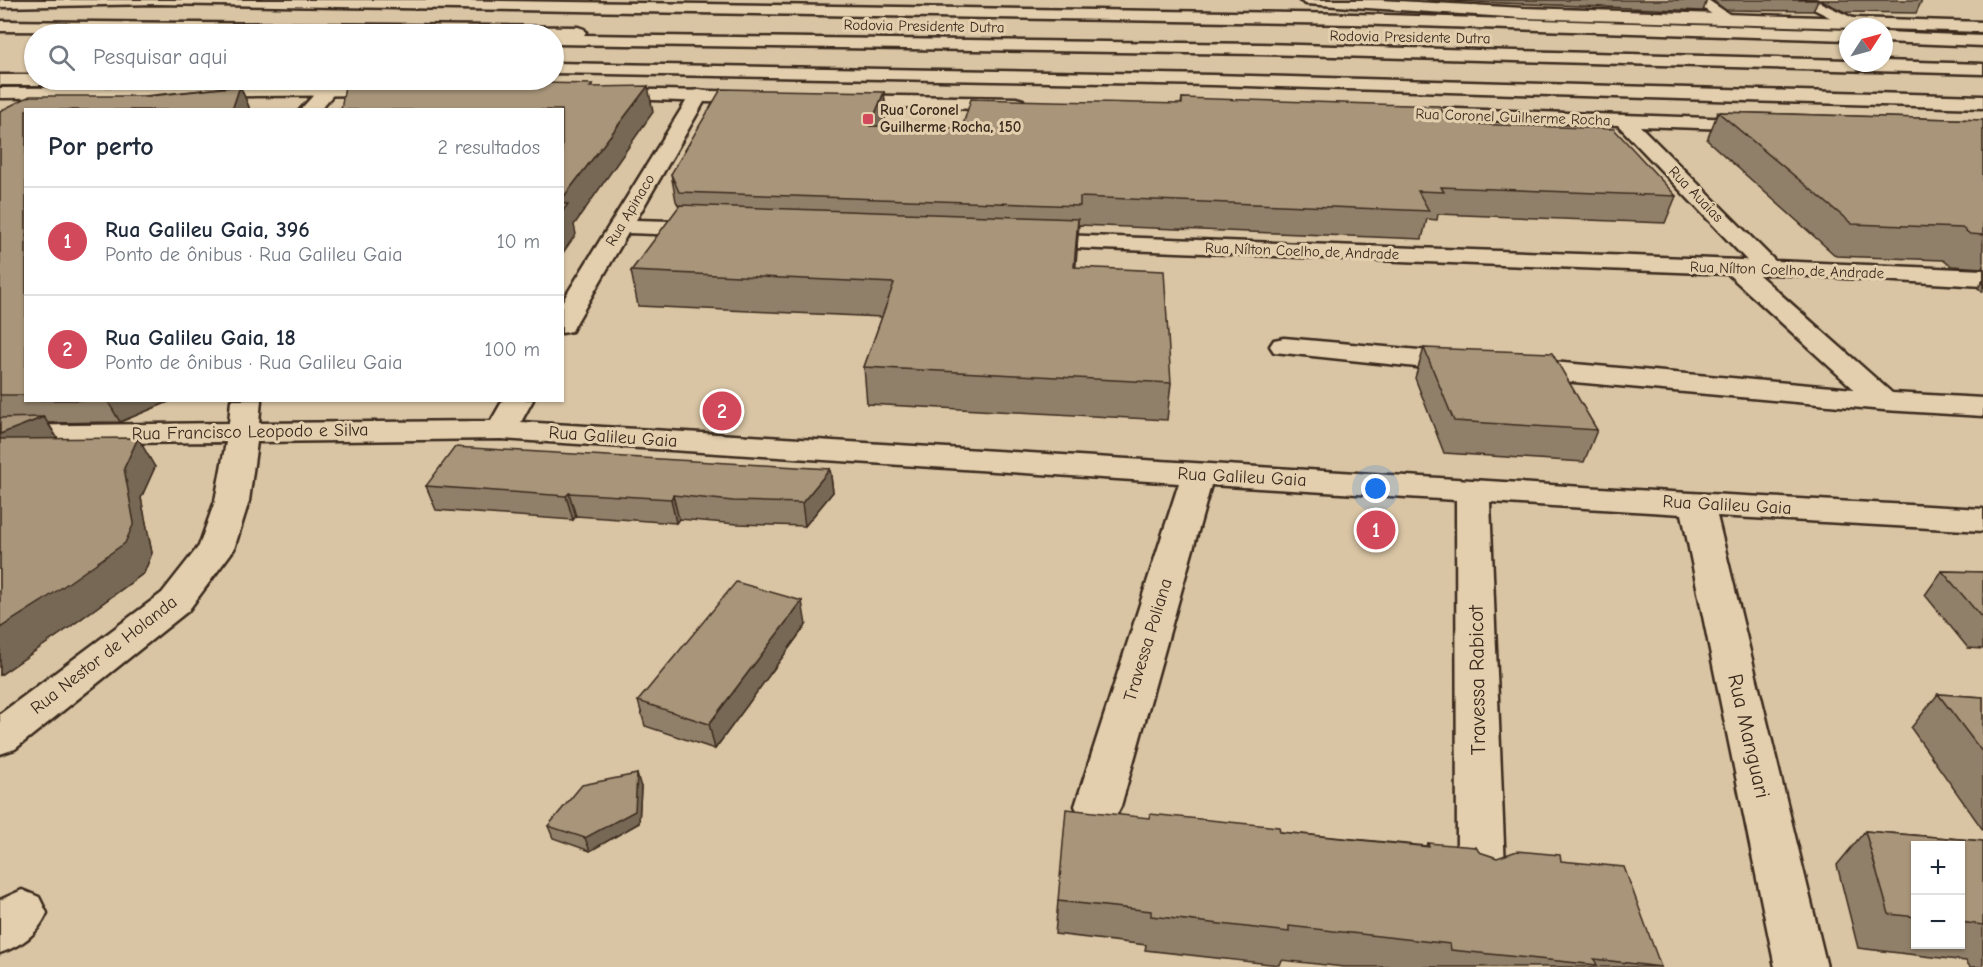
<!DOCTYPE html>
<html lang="pt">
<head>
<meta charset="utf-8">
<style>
  body { margin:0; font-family:"Comic Neue",sans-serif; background:#f2f2f3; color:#1f2937 }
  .controls { position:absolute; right:18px; bottom:18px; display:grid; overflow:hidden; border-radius:0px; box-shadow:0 2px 4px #0004 }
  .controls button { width:54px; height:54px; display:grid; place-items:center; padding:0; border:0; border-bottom:2px solid #e0e1e3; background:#fff; color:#1f2937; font:30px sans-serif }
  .compass { position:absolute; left:1839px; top:18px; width:54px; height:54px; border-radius:50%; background:#fff; box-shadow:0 2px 4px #0004; rotate:54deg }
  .you { position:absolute; left:1376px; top:489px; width:21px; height:21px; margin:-15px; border:4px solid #fff; border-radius:50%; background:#1a73e8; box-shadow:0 0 0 9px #1a73e833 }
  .badge { display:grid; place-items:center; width:39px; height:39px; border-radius:50%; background:#d1495b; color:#fff; font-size:20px; font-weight:700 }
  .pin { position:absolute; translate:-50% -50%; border:3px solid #fff; box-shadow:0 2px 6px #0006 }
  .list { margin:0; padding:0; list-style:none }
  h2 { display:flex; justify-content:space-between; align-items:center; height:78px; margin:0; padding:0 24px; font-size:26px }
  h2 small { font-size:20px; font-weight:400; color:#747a83 }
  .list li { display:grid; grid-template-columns:39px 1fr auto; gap:18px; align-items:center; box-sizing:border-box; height:108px; padding:0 24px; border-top:2px solid #e0e1e3 }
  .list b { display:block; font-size:22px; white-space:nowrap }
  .list p { margin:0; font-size:20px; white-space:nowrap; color:#747a83 }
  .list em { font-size:20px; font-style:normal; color:#747a83 }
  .icon { flex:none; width:33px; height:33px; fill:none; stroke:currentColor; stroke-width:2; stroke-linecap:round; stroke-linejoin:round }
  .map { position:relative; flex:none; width:1983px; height:967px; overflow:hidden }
  .search { position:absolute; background:#fff; box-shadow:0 2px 4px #0004; left:24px; top:24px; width:540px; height:66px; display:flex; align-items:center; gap:15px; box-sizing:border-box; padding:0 21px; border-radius:33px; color:#747a83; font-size:22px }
  .panel { position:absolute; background:#fff; box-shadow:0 2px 4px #0004; left:24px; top:108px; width:540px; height:294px; border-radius:0px }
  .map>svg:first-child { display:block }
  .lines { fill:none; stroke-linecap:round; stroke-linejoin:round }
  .minor-casing { stroke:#3b2a1e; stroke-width:5 }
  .major-casing { stroke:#3b2a1e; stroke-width:5 }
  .highway-casing { stroke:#3b2a1e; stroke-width:5 }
  .minor { fill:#e3cfad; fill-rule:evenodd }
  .major { fill:#e3cfad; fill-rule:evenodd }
  .highway { fill:#e3cfad; fill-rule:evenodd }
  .wall { fill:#908069; stroke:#3b2a1e; stroke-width:1.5; fill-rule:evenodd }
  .shaded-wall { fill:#766855; stroke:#3b2a1e; stroke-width:1.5 }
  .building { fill:#a8957a; stroke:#3b2a1e; stroke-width:1.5 }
  .poi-dot { fill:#d1495b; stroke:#e3cfad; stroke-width:2 }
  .labels { text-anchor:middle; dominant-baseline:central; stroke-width:6; stroke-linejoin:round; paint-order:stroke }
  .far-street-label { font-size:15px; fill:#3b2a1e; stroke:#e3cfad }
  .far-poi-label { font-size:15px; font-weight:bold; fill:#3b2a1e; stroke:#e3cfad; text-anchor:start }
  .street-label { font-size:18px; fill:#3b2a1e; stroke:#e3cfad }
  .near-street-label { font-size:21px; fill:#3b2a1e; stroke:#e3cfad }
</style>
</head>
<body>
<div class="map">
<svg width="1983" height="967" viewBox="0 0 1983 967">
  <rect width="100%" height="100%" fill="#d9c5a4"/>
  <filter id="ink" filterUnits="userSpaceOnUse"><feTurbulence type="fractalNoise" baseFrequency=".0167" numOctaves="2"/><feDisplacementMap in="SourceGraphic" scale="12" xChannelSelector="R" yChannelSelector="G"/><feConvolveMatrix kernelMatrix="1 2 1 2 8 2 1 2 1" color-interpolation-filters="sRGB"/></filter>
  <g filter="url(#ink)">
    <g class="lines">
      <g class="minor-casing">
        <path id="minor" d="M1691,0H1708L1738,20L1735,23H1725Z
          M1796,0H1815L1857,20L1860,23L1855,27L1847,26Z
          M328,85L334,86L337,90L320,110H300L322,86Z
          M699,90L705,91L708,95L636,220L708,222L716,224L720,229L716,234L708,236L628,233L575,325L572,331L562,333V302L690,95L693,91Z
          M1033,234L1768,261L1777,263L1780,268L1777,273L1759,275L1892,393L1983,398V416L1884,410L1519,377L1509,374L1505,368L1509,362L1519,359L1854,389L1728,274L1025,246L1021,241L1025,236Z
          M1284,338L1464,354L1474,357L1478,363L1474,369L1464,372L1274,352L1270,346L1274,340Z
          M231,400H261L259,423L491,421L503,400H533L521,422L1617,489L1983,509V531L1717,516L1827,967H1775L1682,514L1490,502L1505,869L1498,884L1481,890L1464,884L1457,869L1456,500L1211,485L1121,806L1114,820L1098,825L1082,820L1075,806L1179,483L501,439L257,442L249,501L234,549L188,611L15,749L0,754V714L162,593L199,546L215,501L226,442L0,444V426L229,423Z
          M22,890L39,897L47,913C37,935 22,945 0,953V900Z"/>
      </g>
      <g class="major-casing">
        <path id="major" d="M1299,0H1380L1523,8L1983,22V32L1523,18L1306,4Z
          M389,86L395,87L398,91L395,95L0,98V88Z
          M605,89L761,92L767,94L770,98L767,102L761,104L599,98L596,94L599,90Z
          M839,95L1016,98L1023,100L1025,104L1023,108L1016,110L832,105L830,101L832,97Z
          M1400,107L1766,120L1769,124L1766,128L1759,130L1640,126L1775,261L1983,270V286L1759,273L1618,125L1393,117L1391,113L1393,109Z"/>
      </g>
      <g class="highway-casing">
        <path id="highway" d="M0,0H436L1354,14L1848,30V40L1354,24L157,4L0,7Z
          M0,21L578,27L584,29L586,32L584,35L1260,44L1848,60V63H1884V61L1983,64V74L1260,54L554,44V34L0,31Z
          M1884,32L1983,36V46L1884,42Z
          M554,63L1213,75L1983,96V108L1213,85L554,73Z
          M0,75H34V80H85L82,84L76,85H0Z"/>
      </g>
      <use href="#minor" class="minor"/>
      <use href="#major" class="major"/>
      <use href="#highway" class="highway"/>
    </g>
    <path class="wall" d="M1426,0H1707L1703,11Z
      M1712,0H1818L1813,11L1726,10Z
      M1820,0H1922L1916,13L1845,12Z
      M240,86L249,107L248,110H26V400H173L120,422L48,423L58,439L155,467L141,498L152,553L144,573L63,632L0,675V111Z
      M884,92L886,116L882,126L962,128L1181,104L1182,98L1448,120L1473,124L1676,196L1665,223L1438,214L1437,220L1427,219L1422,239L1079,225L1075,267L1171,383L1167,420L867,404L864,367L882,317L638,306L631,271L679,207L676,201L671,174Z
      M1718,112L1983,120V268L1951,266L1943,260L1836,256L1707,140Z
      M1983,280V292L1978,288Z
      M1424,348L1597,430L1584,462L1444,453L1415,378Z
      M830,469L833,492L805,526L737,524L679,519L676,523L576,516L573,520L436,510L426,486Z
      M1942,571L1983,572V649L1968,648L1925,595Z
      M806,625L715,749L645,726L638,701Z
      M1938,694L1983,697V830L1911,728Z
      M641,787L639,823L590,851L553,838L548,826Z
      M1865,831L1983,841V967H1970L1966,961L1858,948L1837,865ZM1916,846H1960V945H1916Z
      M1280,832L1427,846L1428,843L1479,852L1497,858L1561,861L1661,967H1344L1281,960L1279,965L1145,950L1146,945L1055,934L1058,901Z"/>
    <path class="shaded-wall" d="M240,86L249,107L248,110H232Z
      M648,86L653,112L574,225L576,234L562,254V199Z
      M884,92L886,116L872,151L870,126Z
      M1078,219L1077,252L1073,301L1074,267Z
      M107,400H173L120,422Z
      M44,417L62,446L0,456V434Z
      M138,438L155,467L141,498L152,553L144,573L63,632L0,675V628L124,468Z
      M830,469L833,492L805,526L802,503Z
      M569,493L576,516L573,520L566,496Z
      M673,495L679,519L676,523L671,499Z
      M802,601L806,625L715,749L709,724Z
      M637,774L641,787L639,823L590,851L585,838Z"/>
    <path class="building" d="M368,80L593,84L590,87L648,86L562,199V110H341L345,86Z
      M240,86L232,110H26V395H0V111L30,96H151Z
      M721,89L884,92L870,126L962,128L971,99L1182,104V98L1439,106L1448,120L1471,121L1473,124L1614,129L1676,196L1441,187L1444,192L1418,191L1429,211L1080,197V206L679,192L671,174Z
      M1718,112L1983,120V235L1970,234L1962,228L1852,224Z
      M562,204H568L562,212Z
      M680,205L1078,219L1074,267L1164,271L1171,383L864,367L894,283L631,271Z
      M1424,348L1552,353L1597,430L1454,421Z
      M44,417L0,434V418Z
      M138,438L124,468L134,523L125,543L41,602L0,628V439Z
      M455,447L830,469L802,503L733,501L673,495L671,499L569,493L566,496L426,486Z
      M1942,571L1983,572V619Z
      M736,582L802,601L709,724L638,701Z
      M1938,694L1983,697V753Z
      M637,774L635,811L585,838L548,826L582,785Z
      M1066,809L1149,818L1150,814L1279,827L1280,832L1429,847L1428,843L1476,847L1479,852L1497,858L1517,851L1560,855L1561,861L1624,867L1661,967L1594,959L1597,965L1451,950L1450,944L1289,926V932L1151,916V911L1058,901Z
      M1865,831L1983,841V925L1960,922V846H1916V917L1889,914Z"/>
  </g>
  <rect class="poi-dot" x="862" y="113" width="12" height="12" rx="3"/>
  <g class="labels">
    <g class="far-street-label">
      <text transform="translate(924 26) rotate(1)">Rodovia Presidente Dutra</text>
      <text transform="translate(1410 37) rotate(1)">Rodovia Presidente Dutra</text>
      <text transform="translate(1513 117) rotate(2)">Rua Coronel Guilherme Rocha</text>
      <text transform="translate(1696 194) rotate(46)">Rua Auaias</text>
      <text transform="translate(630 210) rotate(-59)">Rua Apinaco</text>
      <text transform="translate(1302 251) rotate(2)">Rua Nílton Coelho de Andrade</text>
      <text transform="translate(1787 270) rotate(2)">Rua Nílton Coelho de Andrade</text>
    </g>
    <g class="far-poi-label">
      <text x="880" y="110">Rua Coronel<tspan x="880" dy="17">Guilherme Rocha, 150</tspan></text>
    </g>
    <g class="street-label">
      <text transform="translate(250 432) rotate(-1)">Rua Francisco Leopodo e Silva</text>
      <text transform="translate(613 437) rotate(4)">Rua Galileu Gaia</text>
      <text transform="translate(1242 477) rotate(3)">Rua Galileu Gaia</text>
      <text transform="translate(1727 505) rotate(3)">Rua Galileu Gaia</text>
      <text transform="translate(1148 640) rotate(-73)">Travessa Poliana</text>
      <text transform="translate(104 655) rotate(-38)">Rua Nestor de Holanda</text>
    </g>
    <g class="near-street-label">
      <text transform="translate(1477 680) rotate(-91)">Travessa Rabicot</text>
      <text transform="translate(1749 736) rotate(77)">Rua Manguari</text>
    </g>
  </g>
</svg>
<div class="controls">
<button>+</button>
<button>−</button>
</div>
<svg class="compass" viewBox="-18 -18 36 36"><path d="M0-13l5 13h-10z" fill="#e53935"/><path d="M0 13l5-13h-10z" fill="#747a83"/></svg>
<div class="you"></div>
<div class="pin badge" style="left:1376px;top:530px">1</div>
<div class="pin badge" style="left:722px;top:411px">2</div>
<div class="search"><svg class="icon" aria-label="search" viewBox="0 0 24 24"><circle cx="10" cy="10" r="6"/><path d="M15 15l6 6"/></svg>Pesquisar aqui</div>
<section class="panel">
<h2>Por perto<small>2 resultados</small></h2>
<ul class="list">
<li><span class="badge">1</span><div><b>Rua Galileu Gaia, 396</b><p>Ponto de ônibus · Rua Galileu Gaia</p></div><em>10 m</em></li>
<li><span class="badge">2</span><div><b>Rua Galileu Gaia, 18</b><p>Ponto de ônibus · Rua Galileu Gaia</p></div><em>100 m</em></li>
</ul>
</section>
</div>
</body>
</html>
